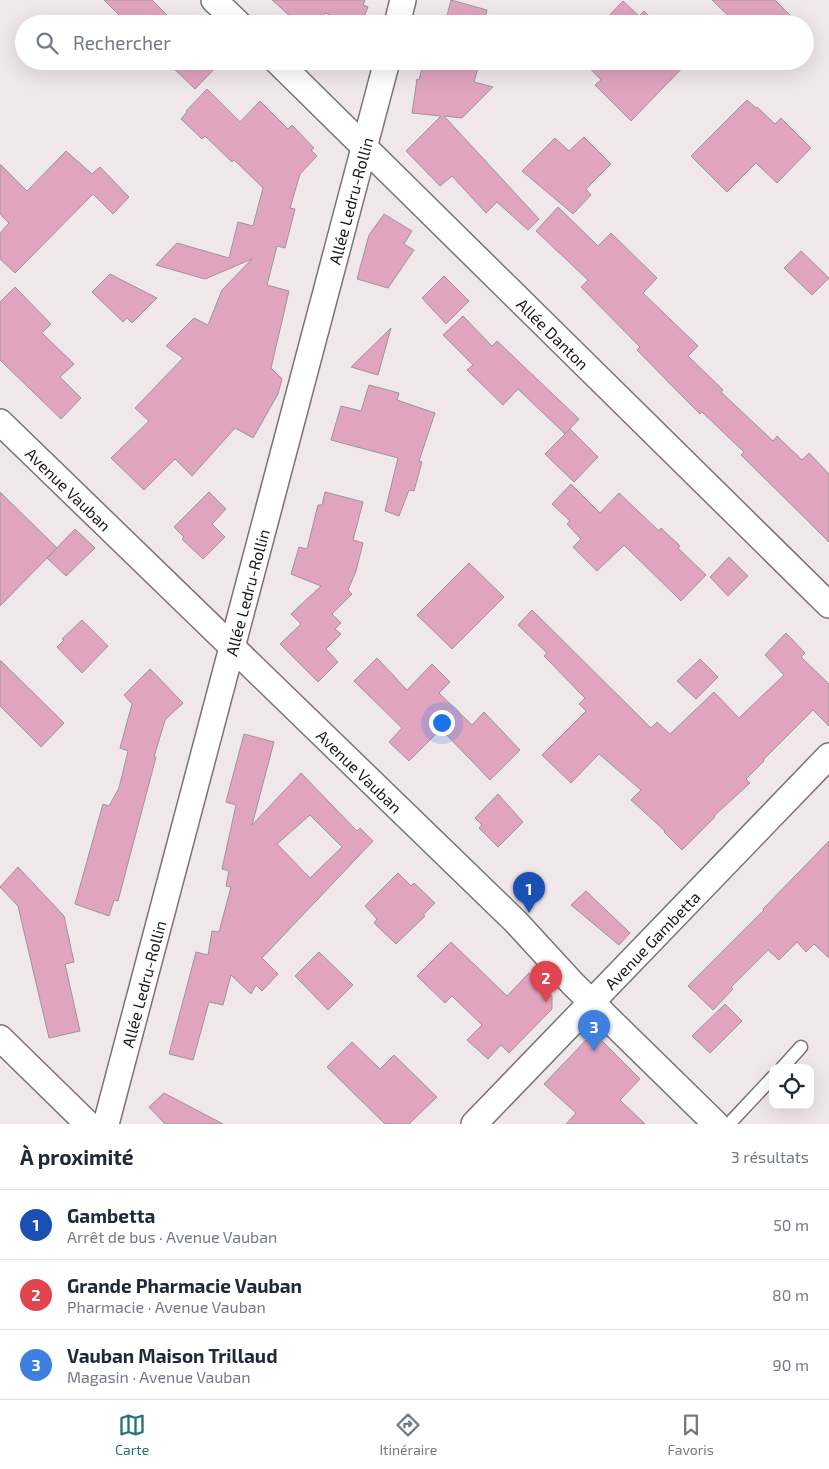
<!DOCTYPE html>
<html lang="fr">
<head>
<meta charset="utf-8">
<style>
  body { margin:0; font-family:"Exo 2",sans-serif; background:#f2f2f3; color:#1f2937 }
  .controls { position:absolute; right:15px; bottom:15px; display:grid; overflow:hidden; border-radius:10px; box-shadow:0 5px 20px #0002 }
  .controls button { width:45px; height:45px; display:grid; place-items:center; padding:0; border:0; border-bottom:1px solid #e0e1e3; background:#fff; color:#1f2937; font:25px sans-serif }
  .you { position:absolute; left:441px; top:722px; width:18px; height:18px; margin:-12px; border:4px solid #fff; border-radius:50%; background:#1a73e8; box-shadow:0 0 0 8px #1a73e833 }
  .badge { display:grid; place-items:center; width:32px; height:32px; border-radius:50%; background:#287275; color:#fff; font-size:16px; font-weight:700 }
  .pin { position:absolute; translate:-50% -41px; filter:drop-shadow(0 1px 2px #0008) }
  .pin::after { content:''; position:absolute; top:26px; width:18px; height:15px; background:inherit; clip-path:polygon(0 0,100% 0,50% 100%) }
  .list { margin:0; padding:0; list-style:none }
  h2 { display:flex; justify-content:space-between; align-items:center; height:65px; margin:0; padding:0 20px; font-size:21px }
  h2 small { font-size:16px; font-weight:400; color:#747a83 }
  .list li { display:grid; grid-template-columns:32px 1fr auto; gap:15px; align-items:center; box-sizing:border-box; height:70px; padding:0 20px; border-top:1px solid #e0e1e3 }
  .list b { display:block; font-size:19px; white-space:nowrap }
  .list p { margin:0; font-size:16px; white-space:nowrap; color:#747a83 }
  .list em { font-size:16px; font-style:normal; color:#747a83 }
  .icon { flex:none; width:28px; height:28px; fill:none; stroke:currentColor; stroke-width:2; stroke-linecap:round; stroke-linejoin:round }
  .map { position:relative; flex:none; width:829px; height:1124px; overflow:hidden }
  .search { position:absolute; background:#fff; box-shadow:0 5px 20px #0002; left:15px; right:15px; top:15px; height:55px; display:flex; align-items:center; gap:12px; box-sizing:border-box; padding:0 18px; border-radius:28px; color:#747a83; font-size:19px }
  .sheet { height:275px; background:#fff }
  nav { display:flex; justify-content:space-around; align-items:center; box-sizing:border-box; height:70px; border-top:1px solid #e0e1e3; background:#fff; font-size:14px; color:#747a83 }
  nav a { display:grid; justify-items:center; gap:2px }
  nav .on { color:#287275 }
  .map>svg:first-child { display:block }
  .building { fill:#e0a4bf; stroke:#9d9598; fill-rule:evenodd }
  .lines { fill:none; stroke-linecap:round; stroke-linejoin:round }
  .service-casing { stroke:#7a7276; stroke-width:15 }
  .minor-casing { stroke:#7a7276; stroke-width:28 }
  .service { stroke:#fff; stroke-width:12 }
  .minor { stroke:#fff; stroke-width:25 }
  .labels { text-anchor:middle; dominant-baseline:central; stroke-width:4.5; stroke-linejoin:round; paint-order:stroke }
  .street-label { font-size:16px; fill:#1b1819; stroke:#f0e7eb }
</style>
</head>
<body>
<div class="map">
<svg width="829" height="1124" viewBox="0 0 829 1124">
  <rect width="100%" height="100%" fill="#f0e7eb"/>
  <path class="building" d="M104,0H152L176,24H128Z
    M272,0H365L363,5L368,7L361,24H354L325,13L315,24H299Z
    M451,0L487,10L484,24H445Z
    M712,0H775L799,24H737Z
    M623,1L639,16L644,11L657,24H601Z
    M164,61H214L218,65L195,89L167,62L166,63Z
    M424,61H480L474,82L493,87L462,118L444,116L539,219L528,230L497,202L486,213L452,176L440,186L406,151L441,116L412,113L417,79L419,80Z
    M583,61H689L631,121L595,85L601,80Z
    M207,89L240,122L260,101L288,129L292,125L314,148L311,150L317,156L300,174L290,208L295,209L285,248L277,246L267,285L289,291L271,368L282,379L278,394L253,438L235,428L192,476L175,459L144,490L111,458L149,421L135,408L183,358L166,346L194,318L208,325L222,290L252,259L205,279L156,265L177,243L229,258L238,222L253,226L263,188L234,160L232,162L205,136L202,139L181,119L187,112L186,111Z
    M747,100L756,108L757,107L775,124L781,118L811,148L777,183L756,163L727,192L691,156Z
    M584,137L611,164L586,189L591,195L573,214L522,171L555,138L569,151Z
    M66,151L92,174L100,167L129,197L113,214L93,194L15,273L0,259V233L9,223L0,214V164L27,191Z
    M558,207L598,246L611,233L657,278L643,293L698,346L688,356L723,390L721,392L773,441L777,436L802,460L809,453L829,474V542L741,455L744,452L702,412L700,414L678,392L637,350L640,347L581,287L588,280L536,231Z
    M384,214L412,231L404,244L414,250L388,288L357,279L369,235Z
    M801,251L829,278L812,295L784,268Z
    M110,274L157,298L132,323L127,318L123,322L92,292Z
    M444,276L469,301L446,324L422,298Z
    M15,287L51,324L42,333L74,364L60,377L81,398L61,419L0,360V302Z
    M463,316L492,346L497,341L579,419L565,434L518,389L503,405L467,370L473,365L443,335Z
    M391,328L378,375L351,367Z
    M369,385L399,393L397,400L435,413L419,461L422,462L414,491L409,490L399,516L385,511L398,458L331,440L341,406L361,411Z
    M570,429L598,457L574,482L545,454Z
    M571,484L600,513L619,493L659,531L661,528L680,546L678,548L706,575L681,601L624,545L597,571L573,547L581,539L567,524L570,521L552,504Z
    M0,492L57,548L0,606Z
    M209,492L226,509L212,524L225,537L203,559L182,539L184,537L174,527Z
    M325,492L363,502L353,540L363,543L356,571L348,590L352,594L332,614L341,623L335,629L341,634L326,649L338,662L318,682L280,644L301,624L291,614L321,586L291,574L299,547L307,549L318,505H322Z
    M75,529L95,548L66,576L47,558Z
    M729,557L748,576L728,596L710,577Z
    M469,563L504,597L452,649L417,615Z
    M532,610L651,728L657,722L670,734L714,692L739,718L784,675L765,655L786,633L805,653L801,657L829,684V726L813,710L763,760L764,761L746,779L750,783L714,816L715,817L682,850L664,832L665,831L631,800L641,790L599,754L571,783L542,755L586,711L579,704L585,698L544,656L547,653L518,625Z
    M82,620L108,646L82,673L57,647L64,640L62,639Z
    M377,658L407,690L432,664L450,682L439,693L472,725L484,712L520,750L490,780L441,729L409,761L389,742L402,728L354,681Z
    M700,659L718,677L696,699L677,681Z
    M0,660L64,723L41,747L0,706Z
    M150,669L183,703L165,720L154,757H156L118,901L114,900L109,916L75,904L103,804L109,806L119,788L128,751L120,748L132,704L124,695Z
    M244,734L274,742L252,825L301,773L357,831L360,828L373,841L262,958L278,974L262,991L256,985L251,994L231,975L223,1005L209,1002L193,1060L169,1054L196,952L208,955L212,931L219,932L231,887L226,886L229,871L222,869L236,805L226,802ZM310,815L342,847L310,878L277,844Z
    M498,794L523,822L498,847L479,828L482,825L475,818Z
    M829,841V958L814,944L806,952L797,942L779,960L768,950L731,987L733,989L713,1010L688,986L764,910L763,909Z
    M18,867L64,916L74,962L65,964L80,1031L49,1038L18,906L0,887Z
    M398,873L411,886L414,883L435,903L423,915L425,916L396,944L374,923L377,919L365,906Z
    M586,891L630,933L619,945L571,905Z
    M451,942L507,996L529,973L552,996V1009L509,1053L501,1045L488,1059L467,1040L482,1025L452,996L445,1003L417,976Z
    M319,952L353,985L328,1010L295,976Z
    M725,1004L742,1021L710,1053L692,1036Z
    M587,1039H600L640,1079L620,1100L645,1124H566L576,1113L544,1084Z
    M352,1042L380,1069L394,1055L437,1097L409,1124H385L327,1067Z
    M164,1093L223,1124H165L149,1107Z"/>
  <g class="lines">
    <g class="service-casing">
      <path id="service" d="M782,1068L801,1047
        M729,1124L773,1077"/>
    </g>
    <g class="minor-casing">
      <g id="minor">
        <path d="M214,0L239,24"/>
        <path d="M397,24L403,0"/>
        <path id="s1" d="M277,61L829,605"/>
        <path id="s2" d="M0,422L516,922L573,984L716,1124"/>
        <path d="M0,1038L88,1124"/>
        <path id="s3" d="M106,1124L387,61"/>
        <path id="s4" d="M474,1124L829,756"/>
      </g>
    </g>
    <use href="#service" class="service"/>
    <use href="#minor" class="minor"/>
  </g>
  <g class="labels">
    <g class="street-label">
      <text stroke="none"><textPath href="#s3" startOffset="955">Allée Ledru-Rollin</textPath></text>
      <text stroke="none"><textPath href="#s1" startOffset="388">Allée Danton</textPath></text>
      <text stroke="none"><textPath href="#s2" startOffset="96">Avenue Vauban</textPath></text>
      <text stroke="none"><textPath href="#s3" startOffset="550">Allée Ledru-Rollin</textPath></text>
      <text stroke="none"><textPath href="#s2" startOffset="501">Avenue Vauban</textPath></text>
      <text stroke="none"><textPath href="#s4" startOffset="256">Avenue Gambetta</textPath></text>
      <text stroke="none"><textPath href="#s3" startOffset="145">Allée Ledru-Rollin</textPath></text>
    </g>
  </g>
</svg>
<div class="controls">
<button><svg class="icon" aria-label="locate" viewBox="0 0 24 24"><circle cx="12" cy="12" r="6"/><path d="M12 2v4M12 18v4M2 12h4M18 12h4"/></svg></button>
</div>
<div class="you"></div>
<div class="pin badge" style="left:529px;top:913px;background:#1a4fb4">1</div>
<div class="pin badge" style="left:546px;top:1002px;background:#e0444e">2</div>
<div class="pin badge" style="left:594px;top:1051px;background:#3f7fe0">3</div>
<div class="search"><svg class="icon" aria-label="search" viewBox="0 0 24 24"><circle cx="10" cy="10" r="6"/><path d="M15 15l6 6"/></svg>Rechercher</div>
</div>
<section class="sheet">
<h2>À proximité<small>3 résultats</small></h2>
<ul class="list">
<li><span class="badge" style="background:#1a4fb4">1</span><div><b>Gambetta</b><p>Arrêt de bus · Avenue Vauban</p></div><em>50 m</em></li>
<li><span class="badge" style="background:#e0444e">2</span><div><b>Grande Pharmacie Vauban</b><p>Pharmacie · Avenue Vauban</p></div><em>80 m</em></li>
<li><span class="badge" style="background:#3f7fe0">3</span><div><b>Vauban Maison Trillaud</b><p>Magasin · Avenue Vauban</p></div><em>90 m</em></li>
</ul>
</section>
<nav>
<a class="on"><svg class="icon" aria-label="map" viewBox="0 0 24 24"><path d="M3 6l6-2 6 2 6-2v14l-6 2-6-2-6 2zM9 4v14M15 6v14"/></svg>Carte</a>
<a><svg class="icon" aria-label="directions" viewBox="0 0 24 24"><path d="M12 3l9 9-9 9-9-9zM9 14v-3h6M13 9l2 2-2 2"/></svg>Itinéraire</a>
<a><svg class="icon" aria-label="saved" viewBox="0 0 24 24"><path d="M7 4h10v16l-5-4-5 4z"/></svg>Favoris</a>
</nav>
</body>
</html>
